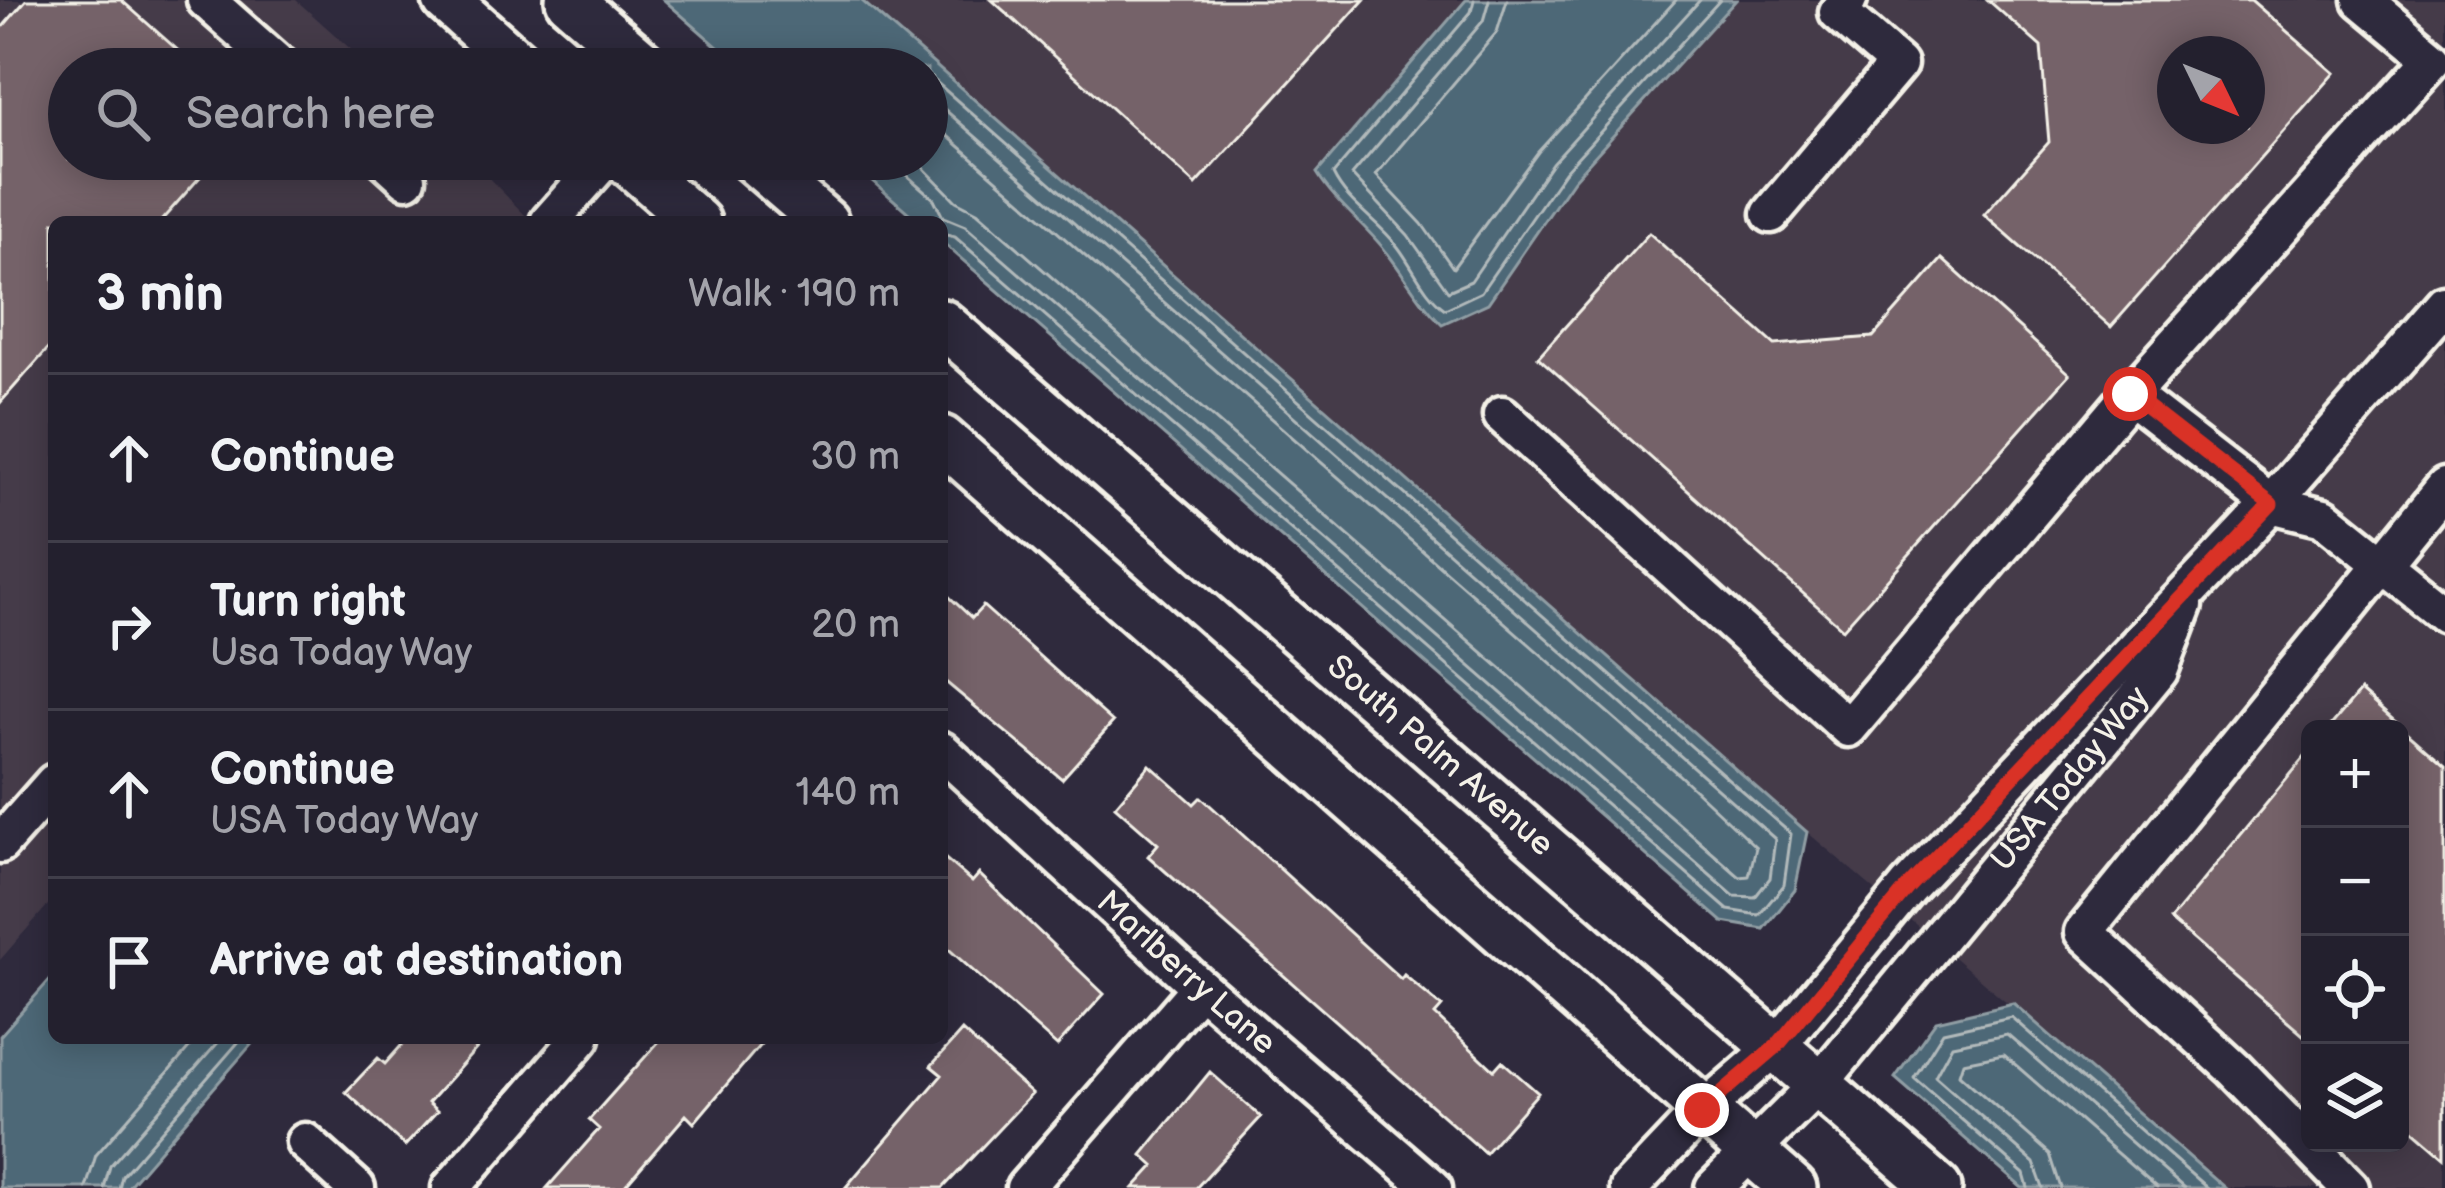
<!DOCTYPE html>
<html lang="en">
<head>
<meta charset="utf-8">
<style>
  body { margin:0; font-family:"Balsamiq Sans",sans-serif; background:#2f2d3a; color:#f1f3f6 }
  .controls { position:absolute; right:36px; bottom:36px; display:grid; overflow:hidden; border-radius:18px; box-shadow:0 6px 30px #0003 }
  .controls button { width:108px; height:108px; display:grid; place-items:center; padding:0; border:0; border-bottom:3px solid #403e4a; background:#23202e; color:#f1f3f6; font:60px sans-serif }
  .compass { position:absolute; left:2157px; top:36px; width:108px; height:108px; border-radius:50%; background:#23202e; box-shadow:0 6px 30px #0003; rotate:133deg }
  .stop { position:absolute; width:36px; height:36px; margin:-27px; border:9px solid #d93025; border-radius:50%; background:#fff }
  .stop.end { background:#d93025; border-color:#fff; box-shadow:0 3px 12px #0008 }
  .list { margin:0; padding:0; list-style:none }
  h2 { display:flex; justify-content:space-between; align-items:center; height:156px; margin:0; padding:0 48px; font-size:51px }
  h2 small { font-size:39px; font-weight:400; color:#a3a3aa }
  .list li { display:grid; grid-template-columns:78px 1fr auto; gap:36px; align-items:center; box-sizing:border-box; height:168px; padding:0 48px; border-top:3px solid #403e4a }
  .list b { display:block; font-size:45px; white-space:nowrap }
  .list p { margin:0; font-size:39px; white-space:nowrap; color:#a3a3aa }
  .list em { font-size:39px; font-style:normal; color:#a3a3aa }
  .icon { flex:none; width:66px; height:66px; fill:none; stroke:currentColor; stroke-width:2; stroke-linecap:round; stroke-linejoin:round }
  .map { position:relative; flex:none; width:2445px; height:1188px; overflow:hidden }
  .search { position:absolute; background:#23202e; box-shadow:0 6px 30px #0003; left:48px; top:48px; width:900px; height:132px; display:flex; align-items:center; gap:30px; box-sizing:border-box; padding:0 42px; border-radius:66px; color:#a3a3aa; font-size:45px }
  .panel { position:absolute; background:#23202e; box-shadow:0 6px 30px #0003; left:48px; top:216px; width:900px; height:828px; border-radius:18px }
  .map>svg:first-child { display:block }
  .built { fill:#443b4a; fill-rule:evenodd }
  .water { fill:#4e6777; stroke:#909ea4; stroke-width:3 }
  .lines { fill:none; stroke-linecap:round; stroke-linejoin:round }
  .shore { stroke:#b2babb; stroke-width:3 }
  .building { fill:#756269; stroke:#f4f1e8; stroke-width:3; fill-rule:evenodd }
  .minor-casing { stroke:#f4f1e8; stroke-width:45 }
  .major-casing { stroke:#f4f1e8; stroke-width:54 }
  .minor { stroke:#2f2a3d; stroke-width:36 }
  .major { stroke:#2f2a3d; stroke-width:45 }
  .route { stroke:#d93025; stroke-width:15 }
  .labels { text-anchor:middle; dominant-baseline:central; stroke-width:9; stroke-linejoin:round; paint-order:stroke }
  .street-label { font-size:33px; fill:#f4f1e8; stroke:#2f2a3d }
</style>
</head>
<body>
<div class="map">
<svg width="2445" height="1188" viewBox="0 0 2445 1188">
  <rect width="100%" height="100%" fill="#2f2a3d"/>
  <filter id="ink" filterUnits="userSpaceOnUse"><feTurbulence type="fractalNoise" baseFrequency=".00833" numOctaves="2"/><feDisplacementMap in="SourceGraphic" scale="24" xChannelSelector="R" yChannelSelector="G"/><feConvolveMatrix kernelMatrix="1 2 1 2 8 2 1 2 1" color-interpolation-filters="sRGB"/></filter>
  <g filter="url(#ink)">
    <path class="built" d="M0,0H296L373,69H69V159H470L532,222H54V898L0,960Z
      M861,0H2445V1188H2225L1807,832ZM2175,54H2247V126H2175ZM2310,729H2400V1143H2310Z"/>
    <path class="water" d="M664,0H861L1807,832L1795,890L1764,929L1723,922L942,242V222H919L847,159H927V69H743Z
      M1466,0H1736L1573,180L1488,303L1442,324C1420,303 1407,279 1388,254C1366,225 1337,205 1317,173Z
      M54,975V1038H257L127,1188H0V1036Z
      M2013,1003L2225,1188H2022L1895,1078L1936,1021Z"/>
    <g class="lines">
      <path class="shore" d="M1474,0L1471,12L1333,174C1348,205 1378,220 1398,247C1414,268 1424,294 1445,309L1481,292L1564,172L1720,0
        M1489,0L1483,21L1352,175L1408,235L1448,291L1471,281L1552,163L1700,0
        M1507,0L1497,32L1376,175L1422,224L1453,268L1538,152L1676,0
        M927,74L1791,834L1784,885L1759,915L1728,910L955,237L942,234
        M888,159L934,199L943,217L965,226L1734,896L1755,897L1770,878L1775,839L927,94
        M915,159L956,201L977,212L1740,877L1749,876L1756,847L1678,774L927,118
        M86,1188L96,1155L198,1038
        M104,1188L110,1166L222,1038
        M119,1188L122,1176L242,1038
        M2028,1188L2024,1174L1914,1078L1943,1032L2011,1017L2207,1188
        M2043,1188L2034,1163L1935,1076L1952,1045L2007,1034L2184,1188
        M2061,1188L2050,1154L1959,1074L1963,1062L2003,1054L2157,1188"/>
    </g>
    <path class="building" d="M26,0H121L199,69H69V159H216L160,222H54V342L0,403V30Z
      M992,0H1364L1196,185Z
      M1988,0H2251L2335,73L2111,327L1984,215L2049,142L2041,47ZM2175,54H2247V126H2175Z
      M1649,233L1775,345L1873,337L1942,259L2070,374L1843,629L1538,357Z
      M942,590L972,618L983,606L1113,722L1062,779L942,679Z
      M2360,691L2445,765V1157L2400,1118V729H2328Z
      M2310,751V1041L2170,920Z
      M1150,765L1194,804L1201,797L1401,979L1404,975L1442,1007L1435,1015L1494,1070L1502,1061L1538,1093L1485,1153L1148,856L1158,844L1115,806Z
      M942,856L972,882L979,874L1104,994L1057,1046L942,943Z
      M962,1031L1032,1094L943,1188H845L942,1075L931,1066Z
      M408,1038H486L428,1103L437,1111L405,1146L346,1092L378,1058L385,1064Z
      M662,1038H766L694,1123L686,1115L623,1188H547L599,1129L589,1120Z
      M1210,1072L1261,1117L1196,1188H1134L1154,1166L1142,1155Z"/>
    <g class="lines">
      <g class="minor-casing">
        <g id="minor">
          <path d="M206,0L284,69"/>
          <path d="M385,159L407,179"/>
          <path d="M1771,214L1898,64L1838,12L1848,0"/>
          <path d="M549,222L605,159"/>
          <path d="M2130,395L2433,59L2362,0"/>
          <path d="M1502,415L1848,728L2130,395L2271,504L2324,517L2445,614"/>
          <path id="s1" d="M942,751L1200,987L1433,1188"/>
          <path d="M0,844L54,783"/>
          <path d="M305,1142L356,1188"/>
          <path d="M451,1188L581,1038"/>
          <path d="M1025,1188L1200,987"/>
          <path d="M1629,1188L1703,1110L1777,1046L1908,887L2271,504L2445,305"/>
          <path id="s2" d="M1714,1188L1819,1084L2159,671L2184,605"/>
          <path d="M2350,1188L2234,1069L2084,932L2445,487"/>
        </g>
      </g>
      <g class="major-casing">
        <g id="major">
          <path d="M446,0L524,69"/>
          <path d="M569,0L649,69"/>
          <path d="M625,159L697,222"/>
          <path d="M752,159L825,222"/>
          <path id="s3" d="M942,323L1938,1188"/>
          <path d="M942,439L1793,1188"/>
        </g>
      </g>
      <use href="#minor" class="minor"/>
      <use href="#major" class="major"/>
    </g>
  </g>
  <g class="lines" filter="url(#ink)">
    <path class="route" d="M1702,1110L1777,1046L1908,887L2271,504L2130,394"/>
  </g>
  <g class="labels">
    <g class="street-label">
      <text stroke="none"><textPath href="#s3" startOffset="660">South Palm Avenue</textPath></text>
      <text stroke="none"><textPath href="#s2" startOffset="543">USA Today Way</textPath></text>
      <text stroke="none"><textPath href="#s1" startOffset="330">Marlberry Lane</textPath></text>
    </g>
  </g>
</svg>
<div class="controls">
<button>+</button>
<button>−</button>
<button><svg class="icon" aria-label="locate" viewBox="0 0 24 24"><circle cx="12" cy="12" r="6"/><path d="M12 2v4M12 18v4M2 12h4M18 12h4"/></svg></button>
<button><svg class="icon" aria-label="layers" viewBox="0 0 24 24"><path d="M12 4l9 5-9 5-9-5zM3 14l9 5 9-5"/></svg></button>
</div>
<svg class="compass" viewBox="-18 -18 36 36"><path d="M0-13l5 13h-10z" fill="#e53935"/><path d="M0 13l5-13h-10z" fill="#a3a3aa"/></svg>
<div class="stop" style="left:2130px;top:394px"></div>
<div class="stop end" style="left:1702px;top:1110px"></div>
<div class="search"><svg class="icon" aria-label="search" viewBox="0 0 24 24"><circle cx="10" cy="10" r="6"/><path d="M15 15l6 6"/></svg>Search here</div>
<section class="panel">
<h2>3 min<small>Walk · 190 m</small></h2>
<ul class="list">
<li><svg class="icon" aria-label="ahead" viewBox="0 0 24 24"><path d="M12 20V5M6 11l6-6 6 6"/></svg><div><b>Continue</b></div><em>30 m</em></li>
<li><svg class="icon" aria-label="right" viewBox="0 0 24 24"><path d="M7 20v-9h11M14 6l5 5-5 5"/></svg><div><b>Turn right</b><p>Usa Today Way</p></div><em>20 m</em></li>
<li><svg class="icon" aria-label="ahead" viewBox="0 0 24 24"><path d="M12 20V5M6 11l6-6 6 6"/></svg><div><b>Continue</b><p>USA Today Way</p></div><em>140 m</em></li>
<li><svg class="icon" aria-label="arrive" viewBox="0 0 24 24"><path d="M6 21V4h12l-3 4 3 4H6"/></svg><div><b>Arrive at destination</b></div></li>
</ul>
</section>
</div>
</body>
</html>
